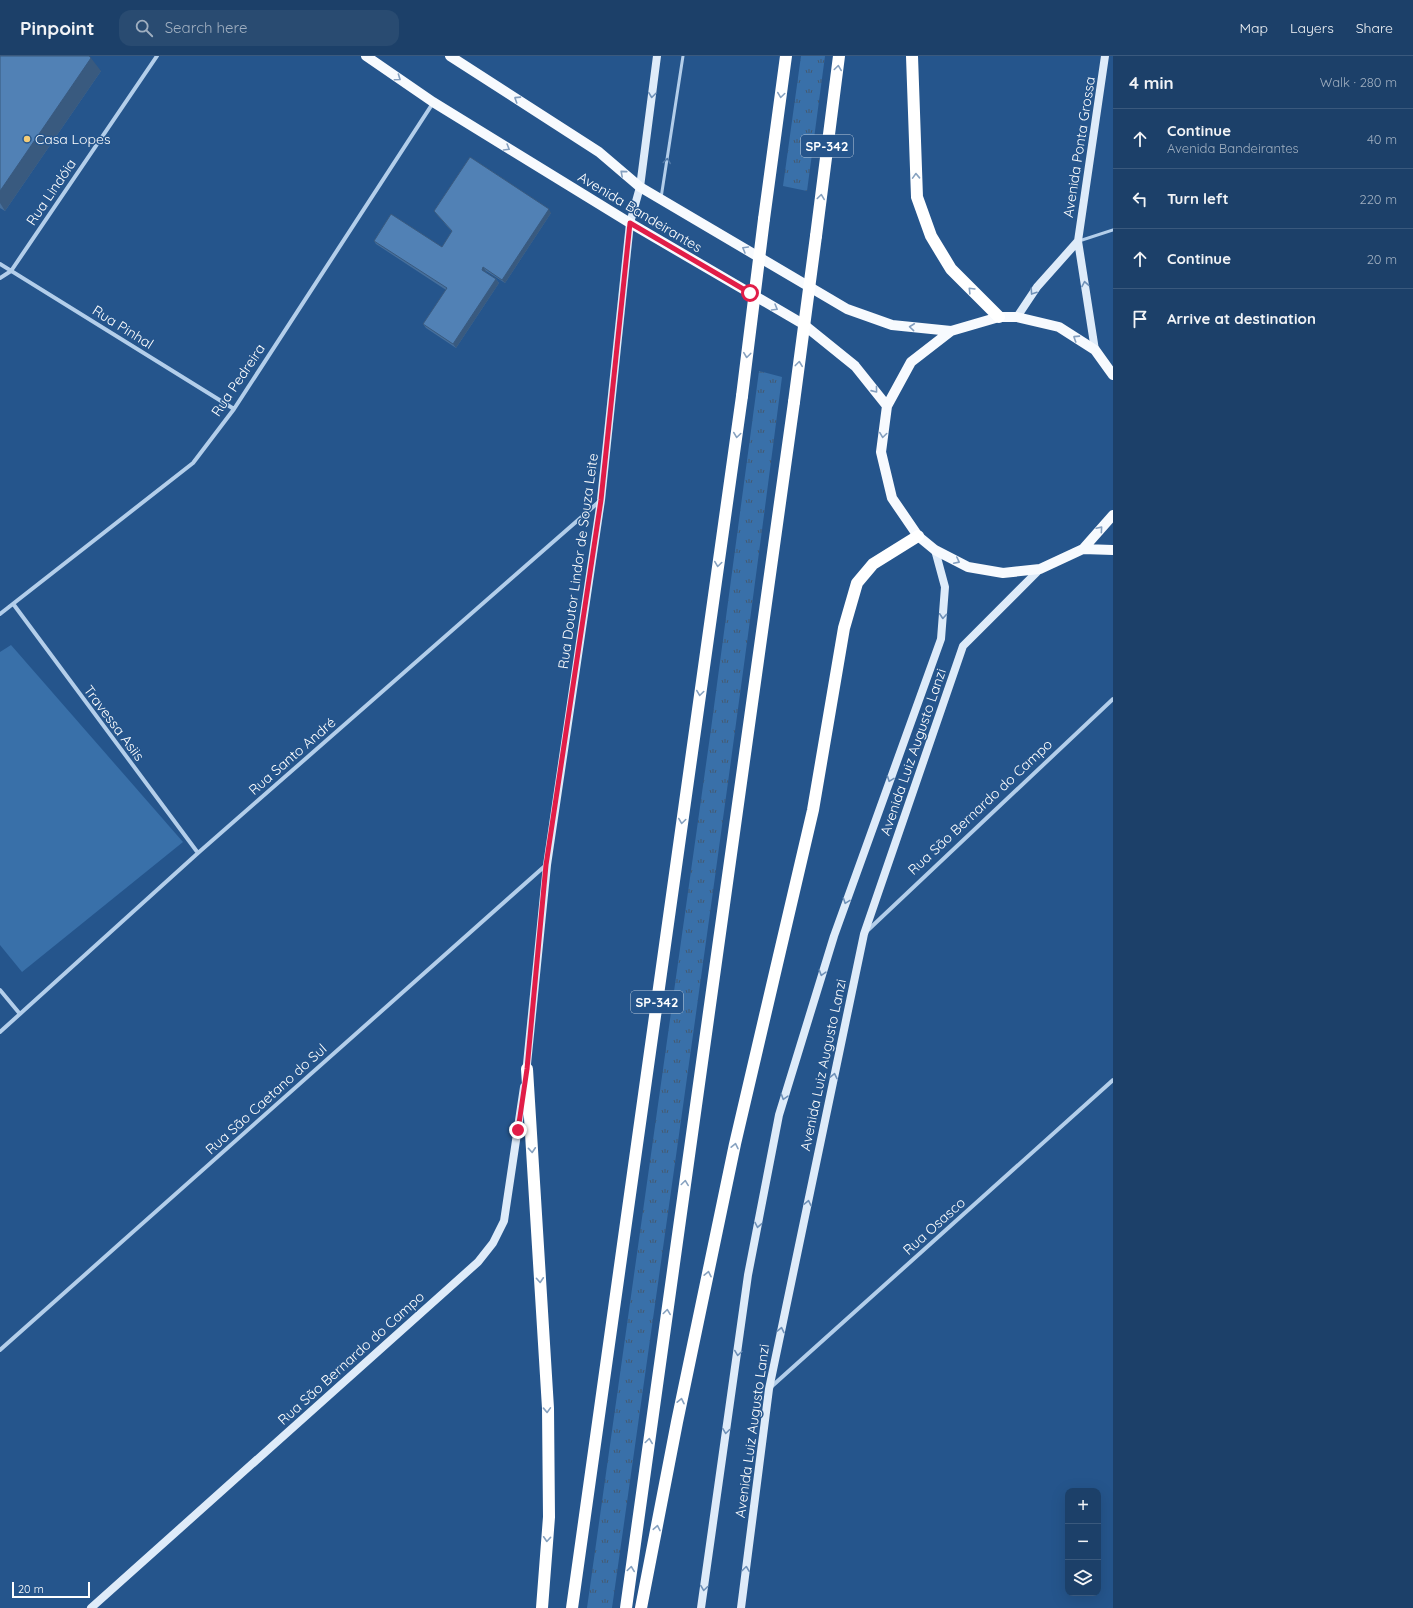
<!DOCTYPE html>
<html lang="en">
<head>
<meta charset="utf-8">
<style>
  body { margin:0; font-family:Quicksand,sans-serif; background:#294b71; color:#f1f3f6 }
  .controls { position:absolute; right:12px; bottom:12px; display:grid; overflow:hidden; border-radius:8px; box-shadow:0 4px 16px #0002 }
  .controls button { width:36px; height:36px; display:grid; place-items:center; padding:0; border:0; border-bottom:1px solid #3a597d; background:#1c4069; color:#f1f3f6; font:20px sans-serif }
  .scale { position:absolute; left:12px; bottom:10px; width:78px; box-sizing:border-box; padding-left:4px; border:2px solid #fff; border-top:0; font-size:11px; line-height:14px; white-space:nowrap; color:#fff; -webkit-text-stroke:3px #25558c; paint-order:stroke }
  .stop { position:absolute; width:12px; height:12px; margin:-9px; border:3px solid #e11d48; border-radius:50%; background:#fff }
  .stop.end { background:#e11d48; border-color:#fff; box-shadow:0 1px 4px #0008 }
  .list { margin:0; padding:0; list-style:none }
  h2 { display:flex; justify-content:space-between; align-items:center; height:52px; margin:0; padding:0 16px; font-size:17px }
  h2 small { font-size:13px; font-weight:400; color:#a0afc0 }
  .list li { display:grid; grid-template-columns:26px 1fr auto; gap:12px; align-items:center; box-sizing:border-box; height:60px; padding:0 16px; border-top:1px solid #3a597d }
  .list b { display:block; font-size:15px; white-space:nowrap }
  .list p { margin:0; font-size:13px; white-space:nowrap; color:#a0afc0 }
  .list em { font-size:13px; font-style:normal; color:#a0afc0 }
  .icon { flex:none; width:22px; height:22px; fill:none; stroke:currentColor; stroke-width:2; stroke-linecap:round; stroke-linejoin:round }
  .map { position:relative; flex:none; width:1113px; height:1552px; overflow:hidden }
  header { display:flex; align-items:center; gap:24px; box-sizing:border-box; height:56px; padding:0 20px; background:#1c4069; border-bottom:1px solid #3a597d }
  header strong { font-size:19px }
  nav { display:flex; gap:22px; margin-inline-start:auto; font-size:14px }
  .search { width:280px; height:36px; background:#294b71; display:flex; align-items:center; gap:10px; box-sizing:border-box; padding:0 14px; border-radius:12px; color:#a0afc0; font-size:15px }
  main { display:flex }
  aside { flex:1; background:#1c4069 }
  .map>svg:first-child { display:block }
  .grass { fill:url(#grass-tufts) }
  .park { fill:#3970a9 }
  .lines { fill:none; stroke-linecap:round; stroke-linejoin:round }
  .lane { stroke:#b3ceea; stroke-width:3 }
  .street { stroke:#b3ceea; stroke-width:4 }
  .secondary { stroke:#deebf9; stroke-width:8 }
  .primary { stroke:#f7fafe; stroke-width:10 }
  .highway { stroke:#fff; stroke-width:12 }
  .highway-bridge { stroke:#fff; stroke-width:12 }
  .wall { fill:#466f9c }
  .shaded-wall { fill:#395a7f }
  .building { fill:#5181b5; stroke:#395a7f }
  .oneway { stroke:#87a2c0 }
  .oneway2 { stroke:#849fbf }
  .oneway3 { stroke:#6f91b8 }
  .oneway4 { stroke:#5079a8 }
  .route { stroke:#e11d48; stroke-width:5 }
  .poi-dot { fill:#f4cc77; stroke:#25558c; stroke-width:1.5 }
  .labels { text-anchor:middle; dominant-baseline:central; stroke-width:3; stroke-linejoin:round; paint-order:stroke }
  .shield { fill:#25558c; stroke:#beccdc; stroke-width:1 }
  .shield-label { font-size:13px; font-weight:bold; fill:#fff }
  .poi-label { font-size:14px; fill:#fff; stroke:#25558c; text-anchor:start }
  .street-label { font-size:14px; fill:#fff; stroke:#25558c }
</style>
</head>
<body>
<header>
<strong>Pinpoint</strong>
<div class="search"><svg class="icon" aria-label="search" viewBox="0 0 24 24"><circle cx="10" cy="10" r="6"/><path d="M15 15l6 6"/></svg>Search here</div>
<nav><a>Map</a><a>Layers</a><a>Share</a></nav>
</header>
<main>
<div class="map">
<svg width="1113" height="1552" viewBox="0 0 1113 1552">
  <defs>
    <pattern id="grass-tufts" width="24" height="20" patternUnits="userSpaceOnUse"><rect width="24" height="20" fill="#3970a9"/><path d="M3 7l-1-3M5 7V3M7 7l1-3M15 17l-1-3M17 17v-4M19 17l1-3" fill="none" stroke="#445a71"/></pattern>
  </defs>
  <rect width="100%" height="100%" fill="#25558c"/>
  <path class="grass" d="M801,0H825L807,135L783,130Z
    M759,315L782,321C729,732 670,1142 612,1552H587L711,673Z"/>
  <path class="park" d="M11,589L183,786L22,916L0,889V596Z"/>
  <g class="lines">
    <path class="lane" d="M661,142L683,0
      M1079,185L1113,174"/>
    <path class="street" d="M0,208L234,353
      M0,222L11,215L157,0
      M14,549L198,797
      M0,558L193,407L234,353L433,47
      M867,875L1113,643
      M0,934L20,958
      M0,976L198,797L601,444
      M0,1294L546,809
      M771,1331L1113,1024"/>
    <path class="secondary" d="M1017,261L1037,231L1078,185
      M1095,294L1078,185L1105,0
      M526,1018L547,809L601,444L630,167L640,131L657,0
      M91,1552L478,1206L493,1187L504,1165L524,1031
      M701,1552L748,1219L779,1059L834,880L941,583L945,531L935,494
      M741,1552L769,1333L864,878L963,590L1040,513"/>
    <path class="primary" d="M366,0L433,46L630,167L803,268L855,310L887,350
      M450,0L599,96L640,131L847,253L892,269L951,275
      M1113,319L1095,294L1059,271L1017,261H999L951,275L911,306L887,350L881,396L892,442L918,480L935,494L968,511L1003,517L1040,513L1083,493L1113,459
      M1083,493L1113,494"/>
    <path class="highway" d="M912,0L917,141L931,180L951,213L999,261
      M764,163L786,0
      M816,180L839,0
      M527,1013L548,1352L549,1461L542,1552
      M572,1552L742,340
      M626,1552L794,346
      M641,1552L677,1366L735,1088L813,754L844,572L857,527L873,508L918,480"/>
    <path class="highway-bridge" d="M742,340L764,163
      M794,346L816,180"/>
  </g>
  <path class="wall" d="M0,0L101,15L5,155L0,152Z
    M434,155L551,157L505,227L486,215L485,216L496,223L499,227L456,292L426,272L423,268L446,234L376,188L374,185L442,191L452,176Z"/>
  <path class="shaded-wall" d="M91,2L101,15L5,155L0,147V135Z
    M549,153L551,157L505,227L502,224Z
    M483,211L486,215L484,218L482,214Z
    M496,223L499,227L456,292L453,288Z"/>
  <path class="building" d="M0,0H89L91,2L0,135Z
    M470,101L549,153L502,224L483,211L482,214L496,223L453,288L423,268L447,232L374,185L391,158L442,191L452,175L434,155Z"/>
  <defs><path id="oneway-chevron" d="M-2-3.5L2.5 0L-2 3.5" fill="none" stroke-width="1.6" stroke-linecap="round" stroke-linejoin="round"/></defs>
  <g class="oneway">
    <use href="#oneway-chevron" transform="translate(838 12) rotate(-82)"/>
    <use href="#oneway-chevron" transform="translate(781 39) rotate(98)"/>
    <use href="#oneway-chevron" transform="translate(916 120) rotate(-92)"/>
    <use href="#oneway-chevron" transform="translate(821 141) rotate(-82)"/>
    <use href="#oneway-chevron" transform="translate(971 234) rotate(-134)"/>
    <use href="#oneway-chevron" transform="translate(747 299) rotate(97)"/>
    <use href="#oneway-chevron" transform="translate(799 308) rotate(-83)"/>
    <use href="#oneway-chevron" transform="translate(737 379) rotate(98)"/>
    <use href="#oneway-chevron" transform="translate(718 508) rotate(98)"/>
    <use href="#oneway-chevron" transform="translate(700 637) rotate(98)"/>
    <use href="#oneway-chevron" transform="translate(682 765) rotate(98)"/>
    <use href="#oneway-chevron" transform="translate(735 1090) rotate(-78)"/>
    <use href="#oneway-chevron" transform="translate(532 1094) rotate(86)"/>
    <use href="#oneway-chevron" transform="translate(685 1127) rotate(-82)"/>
    <use href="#oneway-chevron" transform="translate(708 1218) rotate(-78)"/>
    <use href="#oneway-chevron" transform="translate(540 1224) rotate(86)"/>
    <use href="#oneway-chevron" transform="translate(667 1256) rotate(-82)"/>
    <use href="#oneway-chevron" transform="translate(681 1345) rotate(-78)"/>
    <use href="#oneway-chevron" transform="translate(547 1354) rotate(88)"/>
    <use href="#oneway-chevron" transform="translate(649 1385) rotate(-82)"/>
    <use href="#oneway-chevron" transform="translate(657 1472) rotate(-79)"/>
    <use href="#oneway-chevron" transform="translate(547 1483) rotate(94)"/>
    <use href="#oneway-chevron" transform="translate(631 1513) rotate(-82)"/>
  </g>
  <g class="oneway2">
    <use href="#oneway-chevron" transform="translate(398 22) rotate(35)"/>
    <use href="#oneway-chevron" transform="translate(517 43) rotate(-147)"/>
    <use href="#oneway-chevron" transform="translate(507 92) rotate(31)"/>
    <use href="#oneway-chevron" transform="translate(623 117) rotate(-139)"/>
    <use href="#oneway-chevron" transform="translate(745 193) rotate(-150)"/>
    <use href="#oneway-chevron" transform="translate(775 252) rotate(30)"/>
    <use href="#oneway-chevron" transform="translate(912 271) rotate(-174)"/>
    <use href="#oneway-chevron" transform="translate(1076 282) rotate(-147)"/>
    <use href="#oneway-chevron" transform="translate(875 334) rotate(51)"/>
    <use href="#oneway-chevron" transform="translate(883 379) rotate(98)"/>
    <use href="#oneway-chevron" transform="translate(1100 473) rotate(-49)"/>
    <use href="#oneway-chevron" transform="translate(957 505) rotate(27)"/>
  </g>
  <g class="oneway3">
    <use href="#oneway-chevron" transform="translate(652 39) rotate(97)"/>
    <use href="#oneway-chevron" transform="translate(1085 228) rotate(-100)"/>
    <use href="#oneway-chevron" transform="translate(1033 236) rotate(124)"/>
    <use href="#oneway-chevron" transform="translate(943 560) rotate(94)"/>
    <use href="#oneway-chevron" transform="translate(890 723) rotate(110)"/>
    <use href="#oneway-chevron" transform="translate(846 845) rotate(110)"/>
    <use href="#oneway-chevron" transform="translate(822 917) rotate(107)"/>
    <use href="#oneway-chevron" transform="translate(834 1020) rotate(-78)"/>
    <use href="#oneway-chevron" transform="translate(784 1041) rotate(107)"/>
    <use href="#oneway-chevron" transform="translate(808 1147) rotate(-78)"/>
    <use href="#oneway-chevron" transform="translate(758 1169) rotate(101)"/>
    <use href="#oneway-chevron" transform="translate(781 1274) rotate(-78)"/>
    <use href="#oneway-chevron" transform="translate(738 1297) rotate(98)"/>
    <use href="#oneway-chevron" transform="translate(726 1375) rotate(98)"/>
    <use href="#oneway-chevron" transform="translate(746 1513) rotate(-83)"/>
    <use href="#oneway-chevron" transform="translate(704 1532) rotate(98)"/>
  </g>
  <use class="oneway4" href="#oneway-chevron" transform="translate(667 105) rotate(-82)"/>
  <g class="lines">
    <path class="route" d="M518,1074L527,1013L546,809L601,444L630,167L750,237"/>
  </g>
  <circle class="poi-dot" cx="27" cy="83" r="4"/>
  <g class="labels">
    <g class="shield">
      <rect x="801" y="79" width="52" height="22" rx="3"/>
      <rect x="631" y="935" width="52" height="22" rx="3"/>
    </g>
    <g class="shield-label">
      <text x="827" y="90">SP-342</text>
      <text x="657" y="946">SP-342</text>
    </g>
    <g class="poi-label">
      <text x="35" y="83">Casa Lopes</text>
    </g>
    <g class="street-label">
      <text transform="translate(1079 91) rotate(-81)">Avenida Ponta Grossa</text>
      <text transform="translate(51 136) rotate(-56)">Rua Lindóia</text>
      <text transform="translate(640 156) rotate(31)">Avenida Bandeirantes</text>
      <text transform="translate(123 271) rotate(32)">Rua Pinhal</text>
      <text transform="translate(238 324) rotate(-56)">Rua Pedreira</text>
      <text transform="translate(578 505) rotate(-82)">Rua Doutor Lindor de Souza Leite</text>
      <text transform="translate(114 667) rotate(53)">Travessa Asiis</text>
      <text transform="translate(913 696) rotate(-71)">Avenida Luiz Augusto Lanzi</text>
      <text transform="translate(292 700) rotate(-41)">Rua Santo André</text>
      <text transform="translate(980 751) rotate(-43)">Rua São Bernardo do Campo</text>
      <text transform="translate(823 1009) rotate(-78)">Avenida Luiz Augusto Lanzi</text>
      <text transform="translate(266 1043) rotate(-42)">Rua São Caetano do Sul</text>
      <text transform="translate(934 1170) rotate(-42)">Rua Osasco</text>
      <text transform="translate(351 1302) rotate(-42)">Rua São Bernardo do Campo</text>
      <text transform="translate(752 1375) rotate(-82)">Avenida Luiz Augusto Lanzi</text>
    </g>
  </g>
</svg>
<div class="controls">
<button>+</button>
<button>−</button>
<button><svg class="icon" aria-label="layers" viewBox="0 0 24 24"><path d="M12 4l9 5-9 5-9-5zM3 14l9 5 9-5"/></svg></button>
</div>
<div class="scale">20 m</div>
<div class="stop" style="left:750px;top:237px"></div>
<div class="stop end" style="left:518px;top:1074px"></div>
</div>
<aside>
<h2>4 min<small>Walk · 280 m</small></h2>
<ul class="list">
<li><svg class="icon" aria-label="ahead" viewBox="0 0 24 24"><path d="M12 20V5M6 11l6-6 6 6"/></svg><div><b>Continue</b><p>Avenida Bandeirantes</p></div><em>40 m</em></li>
<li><svg class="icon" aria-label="left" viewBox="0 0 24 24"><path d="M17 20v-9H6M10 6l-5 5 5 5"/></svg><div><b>Turn left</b></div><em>220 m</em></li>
<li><svg class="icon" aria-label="ahead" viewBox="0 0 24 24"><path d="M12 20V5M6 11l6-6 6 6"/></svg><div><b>Continue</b></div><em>20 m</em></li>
<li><svg class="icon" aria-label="arrive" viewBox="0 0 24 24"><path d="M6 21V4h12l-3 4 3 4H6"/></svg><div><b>Arrive at destination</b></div></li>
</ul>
</aside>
</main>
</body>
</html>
